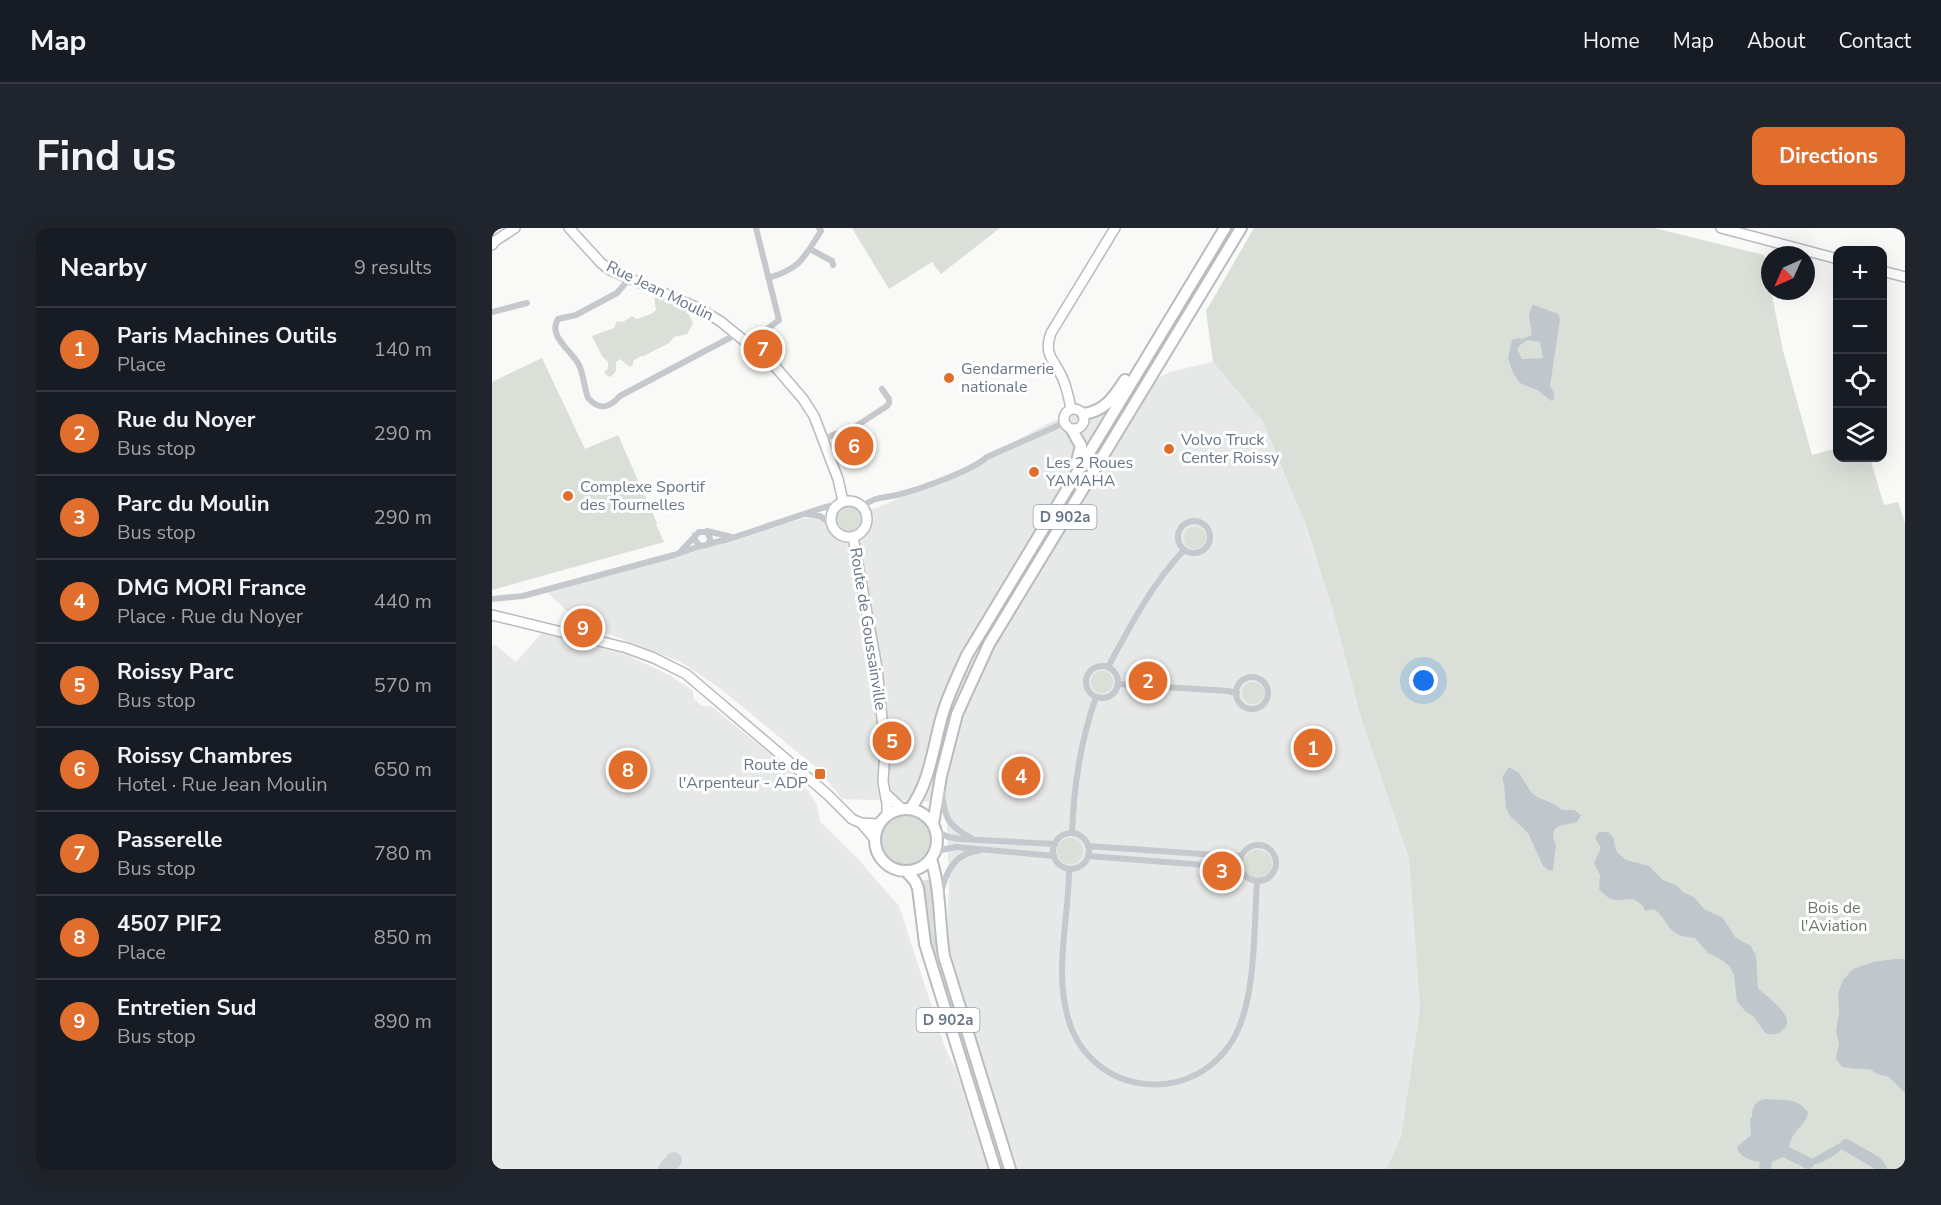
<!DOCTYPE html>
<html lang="en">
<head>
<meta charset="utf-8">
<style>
  body { margin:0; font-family:"Nunito Sans",sans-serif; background:#20242c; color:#f1f3f6 }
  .controls { position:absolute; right:18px; top:18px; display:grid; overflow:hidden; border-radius:12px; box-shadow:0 6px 24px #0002 }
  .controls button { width:54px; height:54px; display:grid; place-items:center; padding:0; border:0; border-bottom:2px solid #363941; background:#171b24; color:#f1f3f6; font:30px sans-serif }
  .compass { position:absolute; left:1269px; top:18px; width:54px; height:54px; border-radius:50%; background:#171b24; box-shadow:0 6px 24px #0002; rotate:225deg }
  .you { position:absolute; left:932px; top:453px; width:21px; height:21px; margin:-15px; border:4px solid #fff; border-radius:50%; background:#1a73e8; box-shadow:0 0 0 9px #1a73e833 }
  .badge { display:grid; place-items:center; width:39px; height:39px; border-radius:50%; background:#e26e2e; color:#fff; font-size:20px; font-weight:700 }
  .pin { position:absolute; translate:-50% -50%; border:3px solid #fff; box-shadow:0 2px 6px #0006 }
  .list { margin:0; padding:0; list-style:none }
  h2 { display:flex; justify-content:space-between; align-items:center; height:78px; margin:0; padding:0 24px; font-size:26px }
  h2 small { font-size:20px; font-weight:400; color:#9ea1a6 }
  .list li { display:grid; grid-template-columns:39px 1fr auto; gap:18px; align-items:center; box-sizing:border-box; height:84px; padding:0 24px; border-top:2px solid #363941 }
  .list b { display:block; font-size:22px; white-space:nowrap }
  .list p { margin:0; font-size:20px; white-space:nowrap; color:#9ea1a6 }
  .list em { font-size:20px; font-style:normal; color:#9ea1a6 }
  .icon { flex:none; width:33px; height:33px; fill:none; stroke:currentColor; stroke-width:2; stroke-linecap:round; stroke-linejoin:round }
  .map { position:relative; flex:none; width:1413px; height:941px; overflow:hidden; border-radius:12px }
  header { display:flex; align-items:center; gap:36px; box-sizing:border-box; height:84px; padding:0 30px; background:#171b24; border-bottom:2px solid #363941 }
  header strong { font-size:28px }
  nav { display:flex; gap:33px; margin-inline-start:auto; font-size:21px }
  .intro { display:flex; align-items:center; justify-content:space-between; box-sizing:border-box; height:144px; padding:0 36px }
  h1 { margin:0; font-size:42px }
  .button { padding:15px 27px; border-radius:12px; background:#e26e2e; color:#fff; font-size:21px; font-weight:700 }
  main { display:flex; gap:36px; padding:0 36px }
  aside { flex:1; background:#171b24; border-radius:12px; box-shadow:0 6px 24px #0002 }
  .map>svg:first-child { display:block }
  .built { fill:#e7e8e8 }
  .green { fill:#dae0d8 }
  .water { fill:#bfc7cd; fill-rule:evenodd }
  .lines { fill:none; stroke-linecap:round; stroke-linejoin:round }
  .river { stroke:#bfc7cd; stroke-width:12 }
  .taxiway { stroke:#d0d2d5; stroke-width:16 }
  .secondary-casing { stroke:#b7bbc1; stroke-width:12 }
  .primary-casing { stroke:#b8bcc0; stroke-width:14 }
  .street { stroke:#c5c8cc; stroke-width:6 }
  .secondary { stroke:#fff; stroke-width:9 }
  .primary { stroke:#fff; stroke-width:10 }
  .poi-dot { fill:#e26e2e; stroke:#fff; stroke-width:2 }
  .labels { text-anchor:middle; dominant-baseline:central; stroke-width:6; stroke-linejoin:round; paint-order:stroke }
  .shield { fill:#fff; stroke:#959fab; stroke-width:1.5 }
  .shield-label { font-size:15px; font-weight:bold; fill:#687687 }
  .street-label { font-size:16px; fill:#687687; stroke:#fff }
  .poi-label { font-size:16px; fill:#687687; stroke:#fff; text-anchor:start }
  .park-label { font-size:16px; fill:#657963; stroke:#fff }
</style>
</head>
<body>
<header>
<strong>Map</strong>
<nav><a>Home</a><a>Map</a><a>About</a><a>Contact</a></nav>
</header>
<div class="intro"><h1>Find us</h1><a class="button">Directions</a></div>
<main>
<aside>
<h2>Nearby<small>9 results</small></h2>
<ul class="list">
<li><span class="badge">1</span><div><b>Paris Machines Outils</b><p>Place</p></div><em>140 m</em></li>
<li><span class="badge">2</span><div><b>Rue du Noyer</b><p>Bus stop</p></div><em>290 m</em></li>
<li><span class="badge">3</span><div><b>Parc du Moulin</b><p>Bus stop</p></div><em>290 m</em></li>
<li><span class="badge">4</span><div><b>DMG MORI France</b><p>Place · Rue du Noyer</p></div><em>440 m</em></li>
<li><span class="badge">5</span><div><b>Roissy Parc</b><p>Bus stop</p></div><em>570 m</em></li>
<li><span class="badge">6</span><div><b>Roissy Chambres</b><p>Hotel · Rue Jean Moulin</p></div><em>650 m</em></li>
<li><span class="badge">7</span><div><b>Passerelle</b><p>Bus stop</p></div><em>780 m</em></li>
<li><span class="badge">8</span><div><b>4507 PIF2</b><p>Place</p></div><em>850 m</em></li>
<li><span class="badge">9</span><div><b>Entretien Sud</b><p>Bus stop</p></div><em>890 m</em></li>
</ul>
</aside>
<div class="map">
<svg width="1413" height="941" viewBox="0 0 1413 941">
  <rect width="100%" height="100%" fill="#f9f9f7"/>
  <path class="built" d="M721,134L771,194L811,290L841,383L869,490L917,631L928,780L909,909L894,941H526L454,729L457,651L454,574L350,571L326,541L225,458L189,434L86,394L54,363L312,290L384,280L457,249L555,196L681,143Z
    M50,405L135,427L179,448L201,463L202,471L210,478H219L279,527L303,547L317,564L325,577L328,593L366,631L407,678L454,822L463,839L496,941H0V418L3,417L24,434Z"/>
  <path class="green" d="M360,0H508L449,46L440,34L397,61Z
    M762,0H1162L1272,27L1291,123L1320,227L1345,220L1346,230H1378L1392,277L1406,274L1413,295V941H894L909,909L928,780L917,631L869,490L841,383L813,295L771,194L721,134L714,83Z
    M162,68L195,83L201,95L195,106L182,109L177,115L152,128H149L141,133V137L138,139L128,131L124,134V143L119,149L114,147L112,144L116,141V134L110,128L100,108L122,100L125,93L131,94L140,88L145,91L159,86L164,82Z
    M50,130L93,221L126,207L165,295L164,296L172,314L0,362V154Z
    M342 291a14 14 0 1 1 28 0a14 14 0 1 1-28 0Z
    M692 310a11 11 0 1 1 22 0a11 11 0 1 1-22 0Z
    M599 454a11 11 0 1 1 22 0a11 11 0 1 1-22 0Z
    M750 465a11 11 0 1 1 22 0a11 11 0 1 1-22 0Z
    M387 611a27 27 0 1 1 54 0a27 27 0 1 1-54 0Z
    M565 623a13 13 0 1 1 26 0a13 13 0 1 1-26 0Z
    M752 636a14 14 0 1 1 28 0a14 14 0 1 1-28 0Z
    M440,651L442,705L446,725L514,941H506L437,722L427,653Z"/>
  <path class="water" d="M1042,77L1066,86L1068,91L1058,158L1062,165V171L1059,173L1047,163L1028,155L1021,145L1016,130L1020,112L1027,110L1030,111L1040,107L1037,87L1040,78ZM1036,112L1048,114L1051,130L1030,131L1025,121L1028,117Z
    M1016,540H1019L1027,545L1039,564L1045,569L1062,576L1070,582H1082L1089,587L1085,594L1067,598L1062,602L1061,610L1064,617L1061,642L1058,643L1051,638L1036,605L1018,588L1014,580L1012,557L1010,550Z
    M1107,604H1116L1122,610V615L1125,624L1134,632L1157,638L1171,652L1184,657L1191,664L1203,670L1212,681L1231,690L1243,709L1259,718L1264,728L1266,760C1275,770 1306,788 1291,802C1286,807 1280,807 1273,805L1262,789L1253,783L1245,773L1242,747L1238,739L1230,732L1216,725L1203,710C1198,709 1192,709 1187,707C1175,702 1172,687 1162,681L1153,683L1151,678L1142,671C1124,671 1121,677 1107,661L1108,647L1102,635L1109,620L1103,610Z
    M1403,731H1413V865L1397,849L1385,846L1378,841H1364L1350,839L1344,831L1347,815L1344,803L1347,785L1346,765L1351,752L1361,741L1381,734Z
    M1273,871C1290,873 1305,868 1316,884C1315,895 1306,899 1301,908C1297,915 1297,923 1290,929C1279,938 1248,935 1245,919L1259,907L1258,890L1260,889C1260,879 1263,873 1273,871Z
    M1348,915L1354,917C1347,925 1328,939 1316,936V933Z"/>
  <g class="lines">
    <path class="river" d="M1354,917L1385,935L1389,941
      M1294,924L1316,935
      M1273,941L1274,934"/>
    <path class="taxiway" d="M174,941L182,932"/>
    <g class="secondary-casing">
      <path id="secondary" d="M77,0L109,35L118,42L206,80L228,93L281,136L311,171L322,188L346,251L351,273
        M1229,0L1346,31
        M0,17L3,13L23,0
        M1390,43L1413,49
        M572 191a10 10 0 1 1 20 0a10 10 0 1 1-20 0Z
        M579,181C577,170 575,160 570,149C562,131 551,127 559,105L623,0
        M339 291a18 18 0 1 1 36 0a18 18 0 1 1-36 0Z
        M361,309L385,440L393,521L391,554L395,576V587
        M0,387L135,420L162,430L194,446L335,566L360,591L369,595L386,596
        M393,565L409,580
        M369,595L382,610"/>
    </g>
    <g class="primary-casing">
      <path id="primary" d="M591,186C613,183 622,169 633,152
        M580,202L589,218L584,237
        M383 612a31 31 0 1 1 62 0a31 31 0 1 1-62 0Z
        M418,581C438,555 441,519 450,488C456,467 466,447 475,427L733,0
        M441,596L449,548L465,486L497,416L749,0
        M439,631C449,662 447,696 452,728L518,941
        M414,643L423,653L426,660L433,716L503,941"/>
    </g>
    <path class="street" d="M318,21L340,33L341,37
      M276,50C309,40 311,31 329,3L327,0
      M137,51L125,65L84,87L66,91C55,108 80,123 87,137C92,148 92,159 96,170C108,183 117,180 128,168L245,106
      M0,84L35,75
      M257,115L287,92L264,0
      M332,211L343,206L355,204L395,178L397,175V171L390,161
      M370,279C380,270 388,270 400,268C421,264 480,243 495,229L572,195
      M317,286L328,288L340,297
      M686 309a16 16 0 1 1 32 0a16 16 0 1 1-32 0Z
      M215,303L240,309
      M216,316L237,311L330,280L346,276
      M188,324L207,304H214C219,308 219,313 215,317L208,318L203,312V307
      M0,371L31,368L182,327L208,318
      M594 454a16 16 0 1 1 32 0a16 16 0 1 1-32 0Z
      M616,439C638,398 660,356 692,322
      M744 465a16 16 0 1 1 32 0a16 16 0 1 1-32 0Z
      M626,456L736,463L745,465
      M450,564C452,589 456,598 479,610
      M444,603L456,609L468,611L563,616
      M580,605C582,557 588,515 604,469
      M561 623a18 18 0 1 1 36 0a18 18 0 1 1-36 0Z
      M748 635a18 18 0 1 1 36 0a18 18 0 1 1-36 0Z
      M596,618L739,628L750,627
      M444,623L464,619L562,628
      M596,628L738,639L750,643
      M577,641C577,690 562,742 576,790C599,871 706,880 744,806C764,767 762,698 765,653
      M449,666C453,645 463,625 486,623"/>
    <use href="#secondary" class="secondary"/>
    <use href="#primary" class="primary"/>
  </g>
  <g class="poi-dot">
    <circle cx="457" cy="150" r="6"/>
    <circle cx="677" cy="221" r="6"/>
    <circle cx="542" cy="244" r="6"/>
    <circle cx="76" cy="268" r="6"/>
    <rect x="322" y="540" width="12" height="12" rx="3"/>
  </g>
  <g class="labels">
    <g class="shield">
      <rect x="541.5" y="277" width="63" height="24" rx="4.5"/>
      <rect x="424.5" y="780" width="63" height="24" rx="4.5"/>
    </g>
    <g class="shield-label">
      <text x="573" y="289">D 902a</text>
      <text x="456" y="792">D 902a</text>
    </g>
    <g class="street-label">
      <text transform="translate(168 63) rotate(26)">Rue Jean Moulin</text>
      <text transform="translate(376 401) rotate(81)">Route de Goussainville</text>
    </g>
    <g class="poi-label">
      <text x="469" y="141">Gendarmerie<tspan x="469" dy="18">nationale</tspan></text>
      <text x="689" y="212">Volvo Truck<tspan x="689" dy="18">Center Roissy</tspan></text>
      <text x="554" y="235">Les 2 Roues<tspan x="554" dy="18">YAMAHA</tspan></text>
      <text x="88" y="259">Complexe Sportif<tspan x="88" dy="18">des Tournelles</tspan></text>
      <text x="316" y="537" text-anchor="end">Route de<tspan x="316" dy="18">l'Arpenteur - ADP</tspan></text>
    </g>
    <g class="park-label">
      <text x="1342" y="680">Bois de<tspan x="1342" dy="18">l'Aviation</tspan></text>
    </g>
  </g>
</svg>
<div class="controls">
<button>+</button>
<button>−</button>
<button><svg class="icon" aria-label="locate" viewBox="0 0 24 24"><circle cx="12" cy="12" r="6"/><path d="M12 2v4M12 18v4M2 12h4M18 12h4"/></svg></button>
<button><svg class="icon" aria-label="layers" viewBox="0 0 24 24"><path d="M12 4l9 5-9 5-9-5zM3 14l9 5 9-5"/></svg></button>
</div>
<svg class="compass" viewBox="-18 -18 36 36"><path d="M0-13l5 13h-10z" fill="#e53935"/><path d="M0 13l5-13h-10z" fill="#9ea1a6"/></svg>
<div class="you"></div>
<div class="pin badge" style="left:821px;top:520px">1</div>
<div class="pin badge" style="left:656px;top:453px">2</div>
<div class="pin badge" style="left:730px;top:643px">3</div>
<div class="pin badge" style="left:529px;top:548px">4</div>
<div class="pin badge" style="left:400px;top:513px">5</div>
<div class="pin badge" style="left:362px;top:218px">6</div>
<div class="pin badge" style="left:271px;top:121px">7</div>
<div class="pin badge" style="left:136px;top:542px">8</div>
<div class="pin badge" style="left:91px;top:400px">9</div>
</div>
</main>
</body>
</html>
